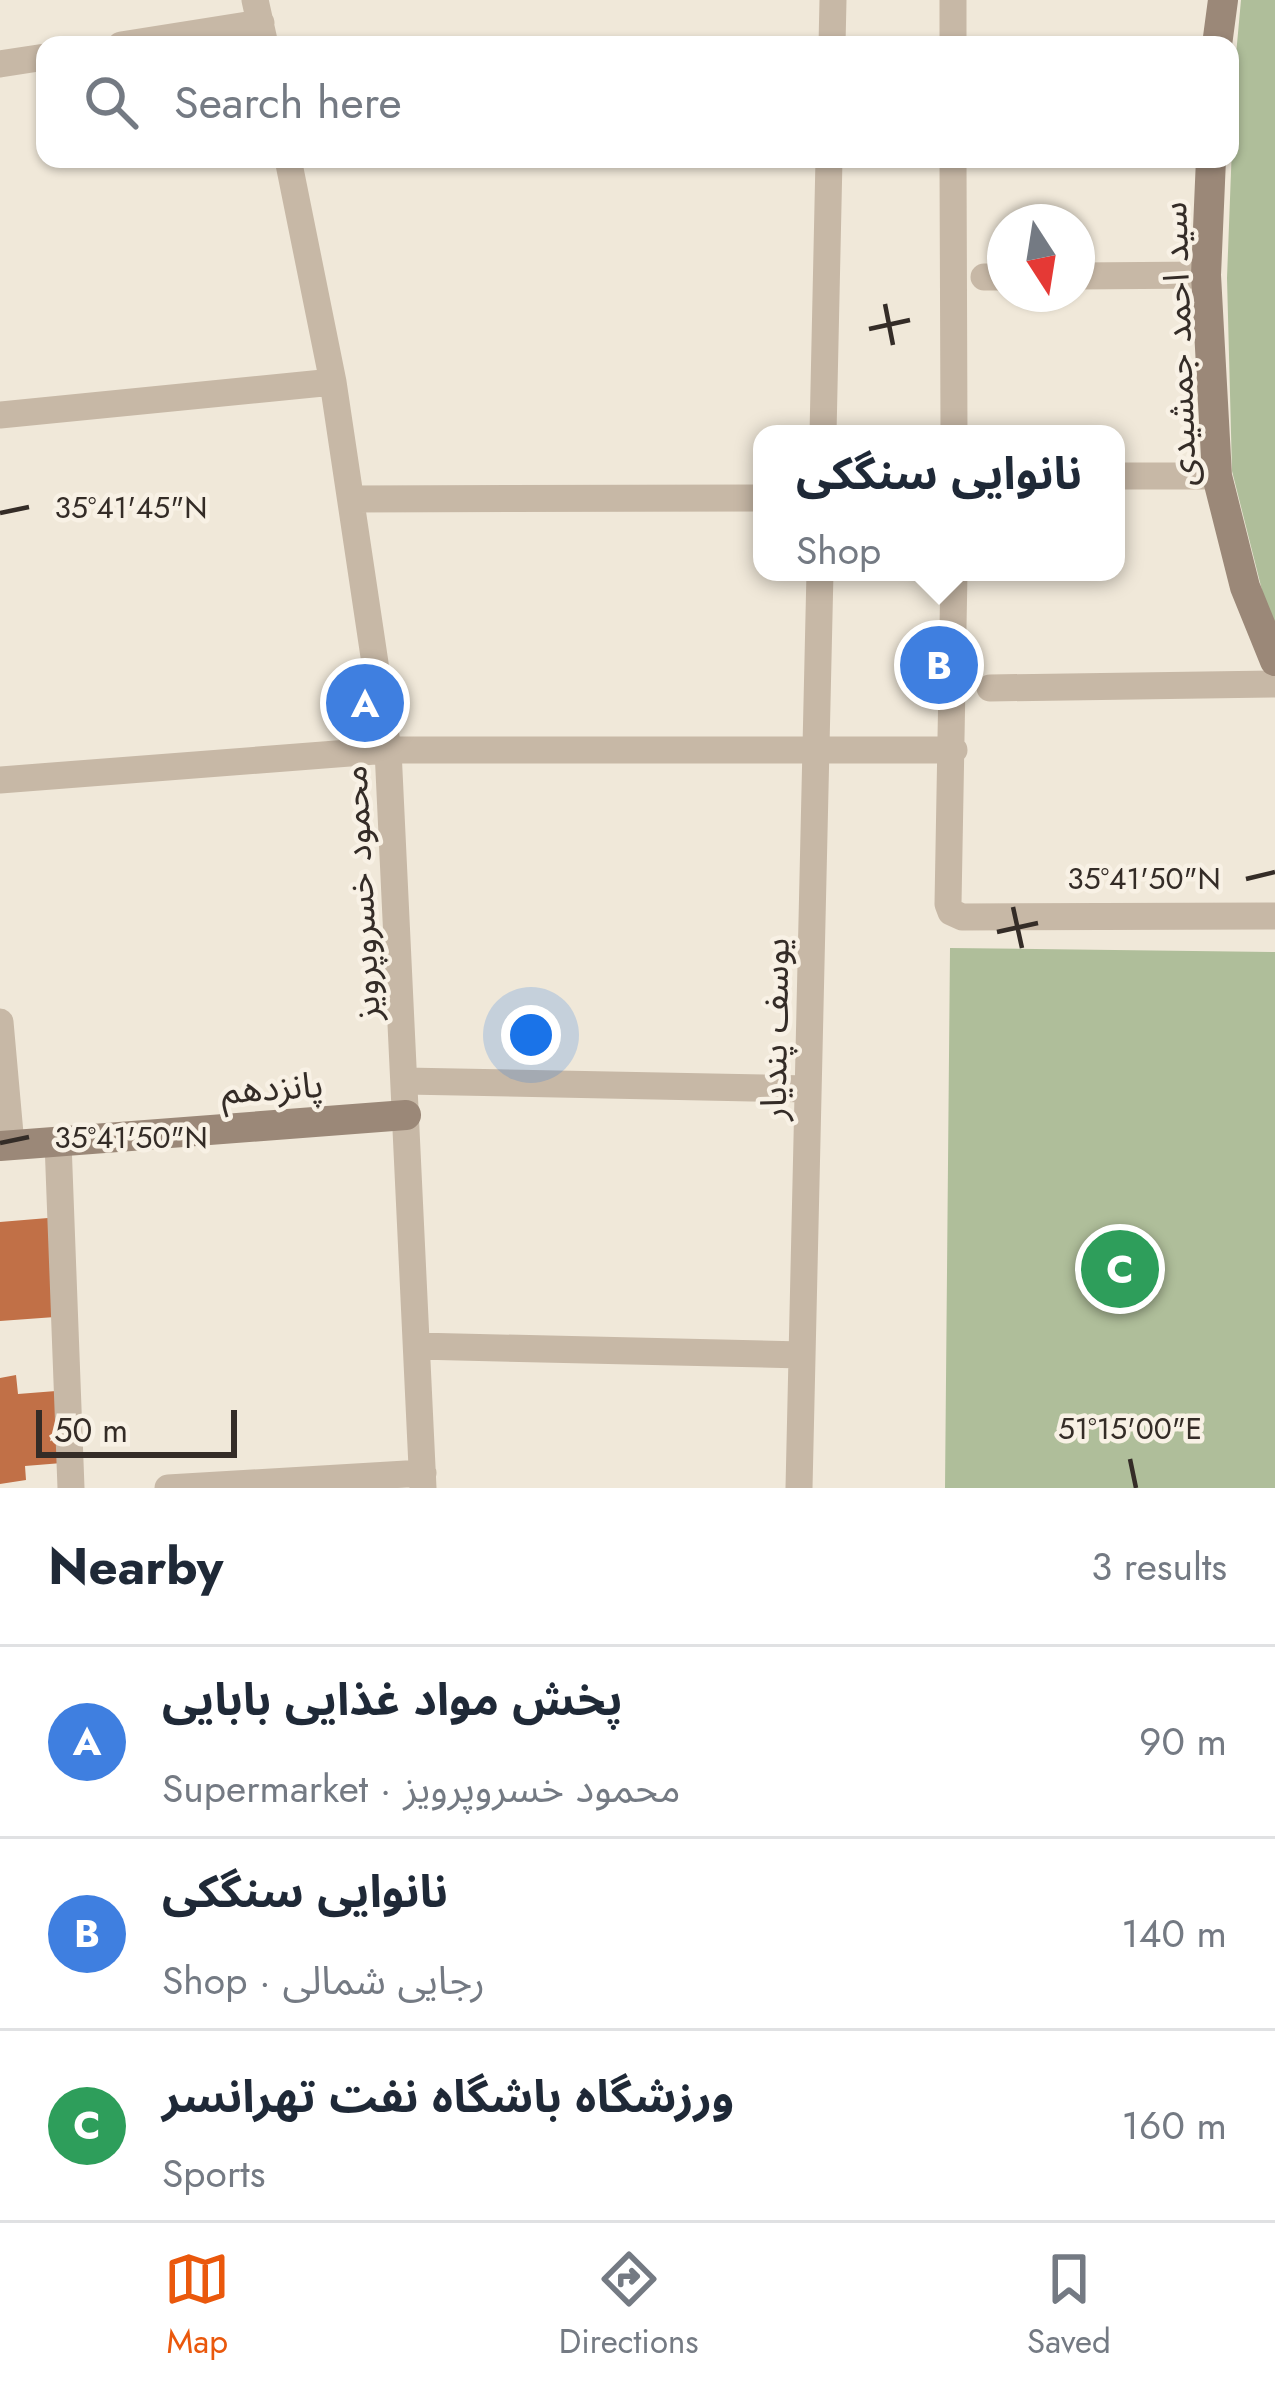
<!DOCTYPE html>
<html lang="en">
<head>
<meta charset="utf-8">
<style>
  body { margin:0; font-family:Jost,"Noto Sans Arabic",sans-serif; background:#f2f2f3; color:#1f2937 }
  .compass { position:absolute; left:987px; top:204px; width:108px; height:108px; border-radius:50%; background:#fff; box-shadow:0 3px 9px #0004; rotate:168deg }
  .scale { position:absolute; left:36px; bottom:30px; width:201px; box-sizing:border-box; padding-left:12px; border:6px solid #342c27; border-top:0; font-size:33px; line-height:42px; white-space:nowrap; color:#342c27; -webkit-text-stroke:9px #f8f1e5; paint-order:stroke }
  .you { position:absolute; left:531px; top:1035px; width:42px; height:42px; margin:-30px; border:9px solid #fff; border-radius:50%; background:#1a73e8; box-shadow:0 0 0 18px #1a73e833 }
  .badge { display:grid; place-items:center; width:78px; height:78px; border-radius:50%; background:#ea580c; color:#fff; font-size:39px; font-weight:700 }
  .pin { position:absolute; translate:-50% -50%; border:6px solid #fff; box-shadow:0 3px 12px #0006 }
  .popup { position:absolute; left:753px; top:425px; width:372px; height:156px; box-sizing:border-box; display:grid; place-content:center; border-radius:24px; background:#fff; filter:drop-shadow(0 3px 9px #0005); font-size:39px; white-space:nowrap; color:#747a83 }
  .popup b { font-size:45px; color:#1f2937 }
  .popup::after { content:''; position:absolute; left:50%; top:100%; margin-left:-24px; border:24px solid transparent; border-top-color:#fff }
  .list { margin:0; padding:0; list-style:none }
  h2 { display:flex; justify-content:space-between; align-items:center; height:156px; margin:0; padding:0 48px; font-size:51px }
  h2 small { font-size:39px; font-weight:400; color:#747a83 }
  .list li { display:grid; grid-template-columns:78px 1fr auto; gap:36px; align-items:center; box-sizing:border-box; height:192px; padding:0 48px; border-top:3px solid #e0e1e3 }
  .list b { display:block; font-size:45px; white-space:nowrap }
  .list p { margin:0; font-size:39px; white-space:nowrap; color:#747a83 }
  .list em { font-size:39px; font-style:normal; color:#747a83 }
  .icon { flex:none; width:66px; height:66px; fill:none; stroke:currentColor; stroke-width:2; stroke-linecap:round; stroke-linejoin:round }
  .map { position:relative; flex:none; width:1275px; height:1488px; overflow:hidden }
  .search { position:absolute; background:#fff; box-shadow:0 3px 9px #0004; left:36px; right:36px; top:36px; height:132px; display:flex; align-items:center; gap:30px; box-sizing:border-box; padding:0 42px; border-radius:24px; color:#747a83; font-size:45px }
  .sheet { height:732px; background:#fff }
  nav { display:flex; justify-content:space-around; align-items:center; box-sizing:border-box; height:168px; border-top:3px solid #e0e1e3; background:#fff; font-size:33px; color:#747a83 }
  nav a { display:grid; justify-items:center; gap:6px }
  nav .on { color:#ea580c }
  .map>svg:first-child { display:block }
  .green { fill:#afbe9a }
  .building { fill:#c17047 }
  .lines { fill:none; stroke-linecap:round; stroke-linejoin:round }
  .street { stroke:#c7b8a6; stroke-width:27 }
  .secondary { stroke:#9b8878; stroke-width:30 }
  .ticks { fill:none; stroke:#342c27; stroke-width:4.5 }
  .labels { text-anchor:middle; dominant-baseline:central; stroke-width:9; stroke-linejoin:round; paint-order:stroke }
  .street-label { font-size:36px; fill:#342c27; stroke:#f8f1e5 }
  .ticks-label { font-size:30px; text-anchor:middle; fill:#342c27; stroke:#f8f1e5; stroke-width:9; stroke-linejoin:round; paint-order:stroke }
</style>
</head>
<body>
<div class="map">
<svg width="1275" height="1488" viewBox="0 0 1275 1488">
  <rect width="100%" height="100%" fill="#f0e8d9"/>
  <path class="green" d="M1241,0H1275V626L1268,614L1232,471L1227,278L1235,66Z
    M950,948L1275,952V1488H945Z"/>
  <path class="building" d="M48,1218L55,1317L0,1321V1222Z
    M16,1375L18,1394L56,1391L62,1463L25,1466L26,1480L0,1484V1378Z"/>
  <g class="lines">
    <path class="street" d="M255,0L265,45
      M953,0V45
      M121,45L261,23
      M832,45L833,0
      M0,64L45,57
      M288,159L333,382L388,750L423,1488
      M953,159L954,434
      M1077,276L1206,275
      M984,277H1005
      M0,415L333,382
      M823,434L829,159
      M1116,476H1217
      M351,499L762,498
      M954,572L948,904L951,912L962,917L1275,916
      M990,688L1275,684
      M0,780L388,750H954
      M0,1022L11,1145
      M405,1081L808,1089
      M58,1142L71,1488
      M417,1346L802,1355
      M168,1488L423,1473
      M799,1488L820,572"/>
    <path class="secondary" d="M1217,45L1223,0
      M1211,159L1206,275L1217,476L1245,587L1275,661
      M0,1146L406,1115"/>
  </g>
  <path class="ticks" d="M885,304L893,345M869,329L910,320M0,513L29,507M1246,879L1275,872M1013,907L1022,948M997,932L1038,923M0,1143L29,1137M1130,1459L1136,1488"/>
  <g class="labels">
    <g class="street-label">
      <text transform="translate(1178 344) rotate(-92)">سید احمد جمشیدی</text>
      <text transform="translate(360 893) rotate(-93)">محمود خسروپرویز</text>
      <text transform="translate(774 1029) rotate(-89)">یوسف پندیار</text>
      <text transform="translate(272 1087) rotate(-4)">پانزدهم</text>
    </g>
  </g>
  <g class="ticks-label">
    <text x="131" y="518">35°41'45"N</text>
    <text x="1144" y="889">35°41'50"N</text>
    <text x="131" y="1148">35°41'50"N</text>
    <text x="1130" y="1439">51°15'00"E</text>
  </g>
</svg>
<svg class="compass" viewBox="-18 -18 36 36"><path d="M0-13l5 13h-10z" fill="#e53935"/><path d="M0 13l5-13h-10z" fill="#747a83"/></svg>
<div class="scale">50 m</div>
<div class="you"></div>
<div class="pin badge" style="left:365px;top:703px;background:#3f7fe0">A</div>
<div class="pin badge" style="left:939px;top:665px;background:#3f7fe0">B</div>
<div class="popup"><b>نانوایی سنگکی</b>Shop</div>
<div class="pin badge" style="left:1120px;top:1269px;background:#2e9e5b">C</div>
<div class="search"><svg class="icon" aria-label="search" viewBox="0 0 24 24"><circle cx="10" cy="10" r="6"/><path d="M15 15l6 6"/></svg>Search here</div>
</div>
<section class="sheet">
<h2>Nearby<small>3 results</small></h2>
<ul class="list">
<li><span class="badge" style="background:#3f7fe0">A</span><div><b>پخش مواد غذایی بابایی</b><p>Supermarket · محمود خسروپرویز</p></div><em>90 m</em></li>
<li><span class="badge" style="background:#3f7fe0">B</span><div><b>نانوایی سنگکی</b><p>Shop · رجایی شمالی</p></div><em>140 m</em></li>
<li><span class="badge" style="background:#2e9e5b">C</span><div><b>ورزشگاه باشگاه نفت تهرانسر</b><p>Sports</p></div><em>160 m</em></li>
</ul>
</section>
<nav>
<a class="on"><svg class="icon" aria-label="map" viewBox="0 0 24 24"><path d="M3 6l6-2 6 2 6-2v14l-6 2-6-2-6 2zM9 4v14M15 6v14"/></svg>Map</a>
<a><svg class="icon" aria-label="directions" viewBox="0 0 24 24"><path d="M12 3l9 9-9 9-9-9zM9 14v-3h6M13 9l2 2-2 2"/></svg>Directions</a>
<a><svg class="icon" aria-label="saved" viewBox="0 0 24 24"><path d="M7 4h10v16l-5-4-5 4z"/></svg>Saved</a>
</nav>
</body>
</html>
